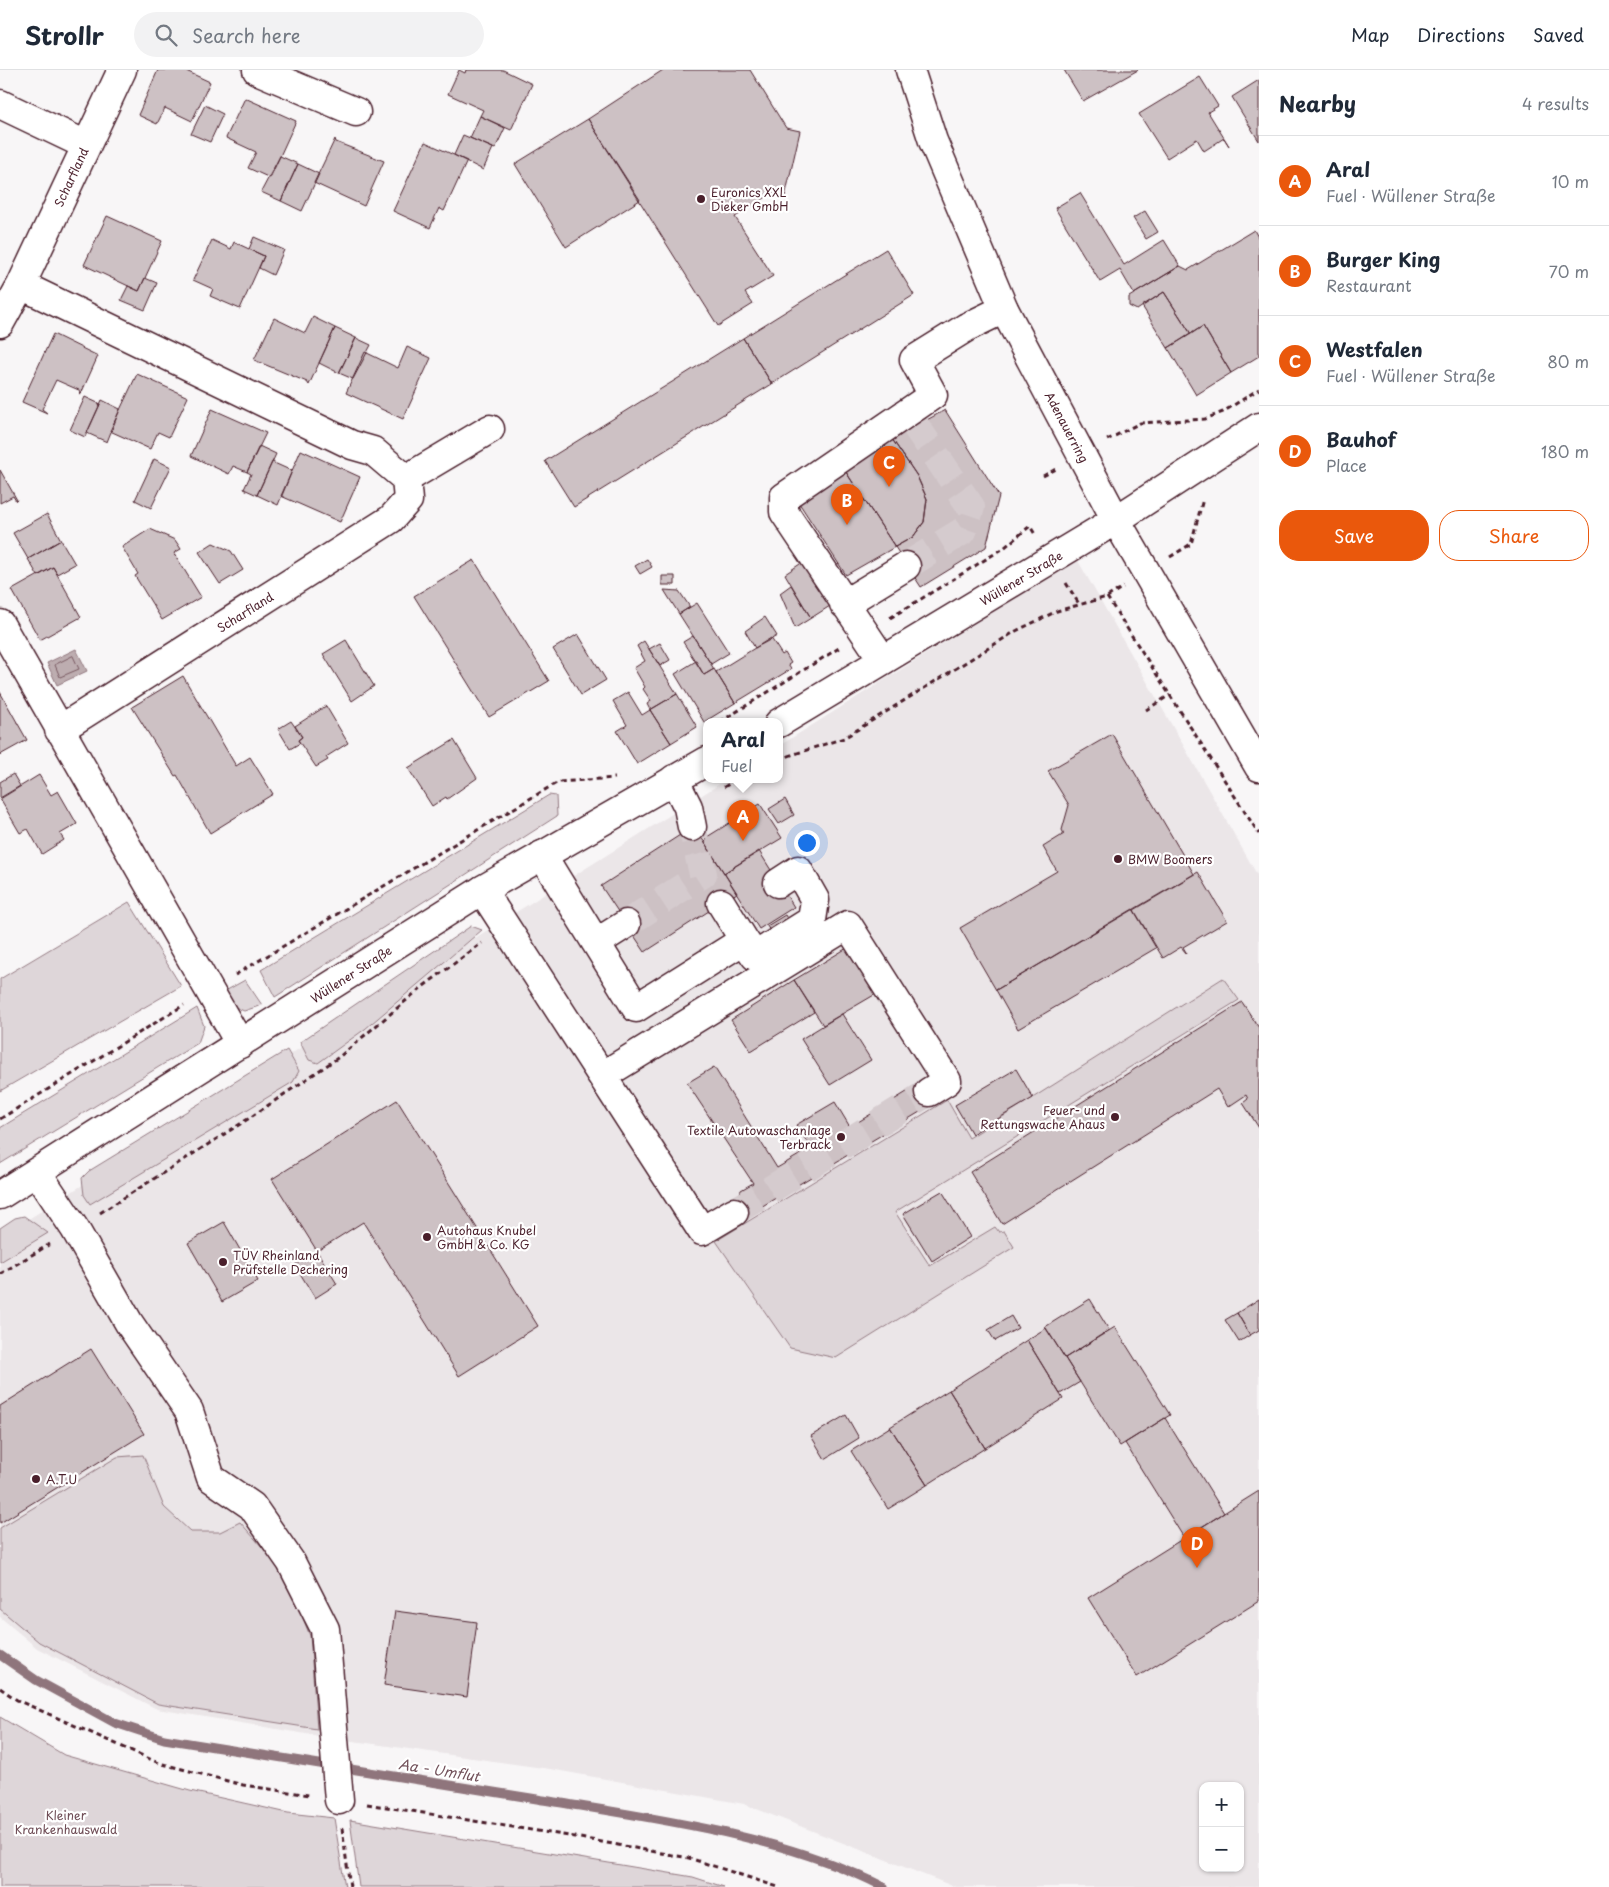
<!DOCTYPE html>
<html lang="en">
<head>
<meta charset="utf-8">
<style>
  body { margin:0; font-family:"Playpen Sans",sans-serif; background:#f2f2f3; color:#1f2937 }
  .controls { position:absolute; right:15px; bottom:15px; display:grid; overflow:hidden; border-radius:10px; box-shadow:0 1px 4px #0004 }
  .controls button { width:45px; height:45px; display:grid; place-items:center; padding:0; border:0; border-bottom:1px solid #e0e1e3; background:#fff; color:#1f2937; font:25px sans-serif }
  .you { position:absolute; left:806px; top:772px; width:18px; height:18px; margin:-12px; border:4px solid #fff; border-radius:50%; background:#1a73e8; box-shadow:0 0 0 8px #1a73e833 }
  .badge { display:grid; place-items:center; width:32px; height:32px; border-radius:50%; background:#ea580c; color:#fff; font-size:16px; font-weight:700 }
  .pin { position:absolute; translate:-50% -41px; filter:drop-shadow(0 1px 2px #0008) }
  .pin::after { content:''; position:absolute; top:26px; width:18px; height:15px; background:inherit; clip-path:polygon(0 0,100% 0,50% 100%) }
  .popup { position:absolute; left:703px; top:648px; width:80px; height:65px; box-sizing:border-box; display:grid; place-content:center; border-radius:10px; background:#fff; filter:drop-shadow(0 1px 4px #0005); font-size:16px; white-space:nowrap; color:#747a83 }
  .popup b { font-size:19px; color:#1f2937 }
  .popup::after { content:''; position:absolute; left:50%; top:100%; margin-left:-10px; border:10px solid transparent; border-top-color:#fff }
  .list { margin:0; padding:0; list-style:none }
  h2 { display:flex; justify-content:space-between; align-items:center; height:65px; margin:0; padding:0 20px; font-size:21px }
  h2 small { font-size:16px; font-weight:400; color:#747a83 }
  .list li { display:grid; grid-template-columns:32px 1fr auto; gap:15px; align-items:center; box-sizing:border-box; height:90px; padding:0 20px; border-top:1px solid #e0e1e3 }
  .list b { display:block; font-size:19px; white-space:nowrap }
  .list p { margin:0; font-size:16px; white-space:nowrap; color:#747a83 }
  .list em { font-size:16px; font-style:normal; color:#747a83 }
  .actions { display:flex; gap:10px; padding:15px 20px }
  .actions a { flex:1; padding:11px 0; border:1px solid #ea580c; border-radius:20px; text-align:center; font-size:18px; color:#ea580c }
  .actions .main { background:#ea580c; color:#fff }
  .icon { flex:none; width:28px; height:28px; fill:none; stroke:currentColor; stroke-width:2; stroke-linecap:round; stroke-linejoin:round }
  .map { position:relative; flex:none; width:1259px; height:1817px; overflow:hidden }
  header { display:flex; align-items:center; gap:30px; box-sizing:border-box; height:70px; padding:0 25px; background:#fff; border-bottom:1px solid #e0e1e3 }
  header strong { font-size:24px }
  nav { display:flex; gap:28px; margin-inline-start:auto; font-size:18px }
  .search { width:350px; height:45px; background:#f2f2f3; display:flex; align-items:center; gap:12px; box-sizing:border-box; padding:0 18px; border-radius:28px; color:#747a83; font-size:19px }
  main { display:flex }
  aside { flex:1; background:#fff }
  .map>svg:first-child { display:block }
  .built { fill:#ebe6e8; fill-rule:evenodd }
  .green { fill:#ded6d9; stroke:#947a82 }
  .water { fill:#bdadb0; stroke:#8f747b }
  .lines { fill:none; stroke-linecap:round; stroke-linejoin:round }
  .shore { stroke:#785860; stroke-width:1 }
  .stream { stroke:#8f747b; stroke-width:9 }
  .building { fill:#cdc1c4; stroke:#4a1f2b }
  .minor-tunnel { stroke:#d5cbce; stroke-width:28; stroke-dasharray:28 14; stroke-linecap:butt }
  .minor-casing { stroke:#4a1f2b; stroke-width:31 }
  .major-casing { stroke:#4a1f2b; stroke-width:31 }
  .path { stroke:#4a1f2b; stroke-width:3; stroke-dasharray:5 4; stroke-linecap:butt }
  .minor { stroke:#fff; stroke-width:28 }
  .major { stroke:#fff; stroke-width:28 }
  .poi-dot { fill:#4a1f2b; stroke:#fff; stroke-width:2 }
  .labels { text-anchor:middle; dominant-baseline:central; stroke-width:4.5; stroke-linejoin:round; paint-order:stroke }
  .street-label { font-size:12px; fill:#4a1f2b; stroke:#fff }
  .poi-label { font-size:12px; fill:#4a1f2b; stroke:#fff; text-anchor:start }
  .park-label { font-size:12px; fill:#6f4d56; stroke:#fff }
  .water-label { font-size:14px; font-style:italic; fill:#72515a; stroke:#fff }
</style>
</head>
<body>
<header>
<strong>Strollr</strong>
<div class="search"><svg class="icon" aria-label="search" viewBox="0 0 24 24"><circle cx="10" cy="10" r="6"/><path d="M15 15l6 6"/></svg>Search here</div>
<nav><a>Map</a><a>Directions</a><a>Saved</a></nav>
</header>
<main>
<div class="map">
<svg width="1259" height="1817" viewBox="0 0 1259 1817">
  <rect width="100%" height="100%" fill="#f8f6f7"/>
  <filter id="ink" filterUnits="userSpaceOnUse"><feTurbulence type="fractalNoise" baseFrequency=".02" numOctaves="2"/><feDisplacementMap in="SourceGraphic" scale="10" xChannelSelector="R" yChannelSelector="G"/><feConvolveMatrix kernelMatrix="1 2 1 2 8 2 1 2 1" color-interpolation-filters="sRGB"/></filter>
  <g filter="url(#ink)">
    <path class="built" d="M1077,489L1259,808V1817H955L744,1734L550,1699L318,1666L157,1639L37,1578L0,1547V1167L726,710H779V676ZM1203,1716H1240V1798H1203Z"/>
    <path class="green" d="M549,725L556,726L557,746L275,927L261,900Z
      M129,832L181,916L0,1021V909Z
      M471,856L482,860L365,959L318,993L309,990L300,972Z
      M1223,908L1239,930L895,1142L930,1196L995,1157L999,1162L1004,1161L1014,1177L836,1288L790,1278L716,1171L947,1030L969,1068Z
      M245,910L262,935L244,941L224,932L220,924Z
      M197,938L204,956L198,973L0,1094V1058Z
      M287,980L299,1001L293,1012L90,1134L84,1125L82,1108L89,1101Z
      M24,1146L48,1163L0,1192V1158L15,1148Z
      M143,1385L164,1437L191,1462H220L240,1452L285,1503L310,1566L317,1659L158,1634L39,1572L0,1539V1458L117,1387Z
      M0,1647L64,1685L190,1721L288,1743L334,1748L345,1817H0Z
      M350,1750L693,1807L724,1817H359Z"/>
    <path class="water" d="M76,579L87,601L57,615L47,593Z"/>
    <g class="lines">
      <path class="shore" d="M73,586L79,599L60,607L55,595Z"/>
      <path class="stream" d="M0,1585L36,1610L115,1653L164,1669C288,1689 413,1709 537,1729C650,1748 781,1764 884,1817"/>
    </g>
    <path class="building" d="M158,0H184L210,12L192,51L165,38L157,54L138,45Z
      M459,0L465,3L466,0H503L532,14L511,60L480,46L483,40L448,24Z
      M663,0H750L786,58L800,61L785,127L771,124L735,147L773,206L745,223L753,234L718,256L588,49Z
      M1064,0H1138L1083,31Z
      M1200,7L1218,36L1208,42L1229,76L1224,68L1204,81L1197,69L1167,88L1139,44Z
      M1259,10V71L1232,27Z
      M245,28L296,51L270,108L248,98L256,82L226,68Z
      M205,35L223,44L210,72L191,64Z
      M480,46L505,58L495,79L470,68Z
      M588,49L640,130L566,177L515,94Z
      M463,65L493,78L483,100L454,85Z
      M335,69L336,72L384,91L364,136L314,113Z
      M425,72L467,91L444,141L439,138L430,158L393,141Z
      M280,86L298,94L281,131L261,122Z
      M298,94L319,104L302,141L281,131Z
      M1080,123L1124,195L1164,170L1180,196L1134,224L1120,200L1100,212L1055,138Z
      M1145,141L1158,162L1146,169L1133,148Z
      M107,146L162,171L139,221L84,195Z
      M1254,160L1259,169V286L1231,303L1203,256L1191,264L1164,222L1137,240L1129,236V227L1180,196L1188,200Z
      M254,167L284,180L273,205L259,198L264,186L249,179Z
      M212,170L231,179L234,172L264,186L240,239L210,226L213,219L193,210Z
      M886,179L914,225L772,314L743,268Z
      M145,208L157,213L145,240L121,230L128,216L139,221Z
      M1164,222L1191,264L1168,278L1142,236Z
      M313,247L335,258L309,315L307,312L254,290L274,248L305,263Z
      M1203,256L1231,303L1196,325L1168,278Z
      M335,258L356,268L339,303L319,293Z
      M53,264L98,286L80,326L81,321L56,310L42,339L47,343L22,332Z
      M356,268L371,275L353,309L339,303Z
      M743,268L772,314L574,437L545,391Z
      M407,277L431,288L403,349L346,323L365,282L398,298Z
      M137,304L188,327L169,367L158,362L150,379L110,361Z
      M85,327L100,334L85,367L70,360Z
      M102,330L120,339L107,372L87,363Z
      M212,339L266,363L247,402L233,396L229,404L191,386Z
      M945,340L999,426L986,477L921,517L895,477L913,467L924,452L927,429L917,406L892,369Z
      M892,369L917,406L927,429L924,452L913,467L895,477L844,399Z
      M259,376L276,384L257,425L244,419L251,404L247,402Z
      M301,380L360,407L340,452L281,426Z
      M154,389L171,397L151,438L135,430Z
      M272,392L292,401L278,435L257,425Z
      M844,399L895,477L846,505L799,433L810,427L807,422Z
      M0,400L17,430L16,431L13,426L0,433Z
      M47,444L61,470L28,489L13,463Z
      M150,459L175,470L181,479L174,483L201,527L162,550L135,506L138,504L122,477Z
      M61,470L75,494L57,504L53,497L38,506L28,489Z
      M213,473L231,481L243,500L220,514L199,482Z
      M647,489L652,497L640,504L635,496Z
      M474,490L549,611L489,647L414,526Z
      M803,492L830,536L811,548L785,504Z
      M53,497L81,547L40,570L12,520Z
      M662,506H675V515H662Z
      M791,515L811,548L795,558L780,523Z
      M664,520L679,521L690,537L679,544Z
      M697,533L729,583L711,594L679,544Z
      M765,547L777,566L755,578L745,561Z
      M578,564L606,610L581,625L553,579Z
      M693,566L714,599L704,605L683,572Z
      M771,568L782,585L785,583L791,593L788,595L791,599L735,633L716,602Z
      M346,570L374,616L352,631L323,584Z
      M644,571L677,624L650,640L647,634L651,631L643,619L645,617L634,598L645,591L637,576Z
      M660,573L670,590L660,596L649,579Z
      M696,591L704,605L714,599L735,633L704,652L675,604Z
      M183,606L236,696L250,687L273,724L210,763L177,705L175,706L132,637Z
      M0,622L27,670L0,685Z
      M628,622L642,645L650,640L671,673L637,694L617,661L627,655L613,631Z
      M677,624L697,657L671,673L650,640Z
      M326,636L348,673L326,687L328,690L316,697L298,670L302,667L295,656Z
      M291,651L302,667L298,670L300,673L290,679L278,659Z
      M1112,664L1194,804L996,920L960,858L1057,801L1043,777L1064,764L1062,760L1069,735L1048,701Z
      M454,670L477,708L447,729L446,727L432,736L408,698Z
      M13,704L20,716L0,728V712Z
      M39,705L51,725L58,721L77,754L60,764L64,770L42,784L28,759L20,763L0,729Z
      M785,729L794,745L779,754L769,739Z
      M760,734L782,768L724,803L705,773L707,767Z
      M694,756L737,823L645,882L601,816Z
      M759,781L794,837L759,859L724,803Z
      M1198,802L1227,851L1183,877L1187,884L1181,877L1163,888L1134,840Z
      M1133,839L1156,878L1018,959L996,920Z
      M785,845L791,855L773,866L767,856Z
      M852,875L881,921L823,955L794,910Z
      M794,910L814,942L751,981L731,950Z
      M1242,932L1259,958V1058L1243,1033L1248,1029L1246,1025L1228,1037L1217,1019L1002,1154L970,1102Z
      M842,944L871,990L830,1015L801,969Z
      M714,997L777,1098L811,1078L796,1055L835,1032L850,1057L923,1012L935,1033L739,1150L734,1142L741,1120L753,1113L687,1013Z
      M1016,999L1033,1028L972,1064L955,1035Z
      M397,1030L538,1256L459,1306L363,1152L317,1181L272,1109Z
      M942,1121L970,1167L932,1191L903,1144Z
      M224,1152L258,1211L222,1232L188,1173Z
      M317,1181L337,1214L315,1228L295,1195Z
      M1090,1229L1109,1260L1065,1288L1045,1257Z
      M1259,1229V1260L1250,1265L1237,1243Z
      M1237,1243L1250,1265L1239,1272L1225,1250Z
      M1011,1246L1018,1258L995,1271L988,1260Z
      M1115,1257L1170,1345L1120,1376L1065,1288Z
      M1046,1258L1080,1312L1060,1324L1027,1270Z
      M1027,1270L1063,1329L985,1378L949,1320Z
      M91,1279L144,1364L0,1453V1336Z
      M949,1320L985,1378L927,1415L890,1357Z
      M846,1345L859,1368L825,1389L811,1366Z
      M1165,1348L1224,1443L1184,1468L1125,1373Z
      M890,1357L927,1415L888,1439L851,1381Z
      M1259,1421V1531L1137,1607L1088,1528Z
      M395,1541L477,1552L467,1627L384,1615Z"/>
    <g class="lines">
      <path class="minor-tunnel" d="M906,496L963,461L971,437L915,355
        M626,854L703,804L692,757
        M734,1142L929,1022"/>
      <g class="minor-casing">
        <path id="minor" d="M257,0L356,42
          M0,34L86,75
          M21,215L352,375L373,381L406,409L408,430L391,449L59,660
          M0,253L21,215L122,0
          M406,409L490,359
          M1116,450L1259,357
          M844,534L906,496
          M0,554L240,974
          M883,590L784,442V427L933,325L914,290L967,257L1004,239
          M674,709L688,737L692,757
          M542,785L596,873L626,854
          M482,820L702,1161L734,1142
          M744,870L755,886L812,850L815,830L798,800L778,813
          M596,873L636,938L744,870L721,833
          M602,1006L848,855L947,1011L929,1022
          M37,1102L75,1159L129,1253L189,1341L211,1408L252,1436L291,1492L325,1559L339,1730"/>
      </g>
      <g class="major-casing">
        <path id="major" d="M910,0L933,71L1004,239L1116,450L1259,697
          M779,653L1116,450
          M0,1125L482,820L707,691"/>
      </g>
      <path class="path" d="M1107,370L1140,353L1205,349L1223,342L1259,319
        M1043,406L1056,399
        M1170,487L1191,474L1203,429
        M1066,513L1079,534
        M1107,527L1259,764
        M890,548L1004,478L1030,456L1036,466
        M1146,640L1170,625
        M720,652L839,578
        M779,689L844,668L1016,561L1057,541L1107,527L1123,517
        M724,717L736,710
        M235,905L558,712L615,708
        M0,1049L184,935
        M100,1143L248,1049L339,987L421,918L482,873
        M0,1204L50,1174
        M0,1618L17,1630L159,1693L243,1715L309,1725
        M367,1734L569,1766L689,1788L778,1817
        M342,1758L350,1817"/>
      <use href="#minor" class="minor"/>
      <use href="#major" class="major"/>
    </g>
  </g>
  <g class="poi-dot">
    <circle cx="701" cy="129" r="5"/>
    <circle cx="1118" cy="789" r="5"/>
    <circle cx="1115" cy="1047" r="5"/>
    <circle cx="841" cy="1067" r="5"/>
    <circle cx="427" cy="1167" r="5"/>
    <circle cx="223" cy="1192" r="5"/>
    <circle cx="36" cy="1409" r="5"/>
  </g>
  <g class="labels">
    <g class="street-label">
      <text transform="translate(71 107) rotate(-65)">Scharfland</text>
      <text transform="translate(1067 357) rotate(62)">Adenauerring</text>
      <text transform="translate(1021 508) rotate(-31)">Wüllener Straße</text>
      <text transform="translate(245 542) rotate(-32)">Scharfland</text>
      <text transform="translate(351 904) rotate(-33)">Wüllener Straße</text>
    </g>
    <g class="poi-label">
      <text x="711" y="122">Euronics XXL<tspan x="711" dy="14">Dieker GmbH</tspan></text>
      <text x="1128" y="789">BMW Boomers</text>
      <text x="1105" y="1040" text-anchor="end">Feuer- und<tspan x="1105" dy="14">Rettungswache Ahaus</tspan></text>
      <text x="831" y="1060" text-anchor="end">Textile Autowaschanlage<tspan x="831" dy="14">Terbrack</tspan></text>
      <text x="437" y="1160">Autohaus Knubel<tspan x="437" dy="14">GmbH &amp; Co. KG</tspan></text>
      <text x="233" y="1185">TÜV Rheinland<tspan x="233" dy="14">Prüfstelle Dechering</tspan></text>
      <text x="46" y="1409">A.T.U</text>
    </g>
    <g class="park-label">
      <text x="66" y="1745">Kleiner<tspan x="66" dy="14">Krankenhauswald</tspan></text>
    </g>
    <g class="water-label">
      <text transform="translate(439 1700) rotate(9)">Aa - Umflut</text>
    </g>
  </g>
</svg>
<div class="controls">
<button>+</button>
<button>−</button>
</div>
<div class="you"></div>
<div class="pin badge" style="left:743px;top:771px">A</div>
<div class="popup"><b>Aral</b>Fuel</div>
<div class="pin badge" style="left:847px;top:455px">B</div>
<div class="pin badge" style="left:889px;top:417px">C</div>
<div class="pin badge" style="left:1197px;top:1498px">D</div>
</div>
<aside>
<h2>Nearby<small>4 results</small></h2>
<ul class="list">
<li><span class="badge">A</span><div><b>Aral</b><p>Fuel · Wüllener Straße</p></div><em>10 m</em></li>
<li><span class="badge">B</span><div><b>Burger King</b><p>Restaurant</p></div><em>70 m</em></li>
<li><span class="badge">C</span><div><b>Westfalen</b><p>Fuel · Wüllener Straße</p></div><em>80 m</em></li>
<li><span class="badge">D</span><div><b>Bauhof</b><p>Place</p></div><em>180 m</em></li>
</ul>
<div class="actions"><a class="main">Save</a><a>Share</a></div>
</aside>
</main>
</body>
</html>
